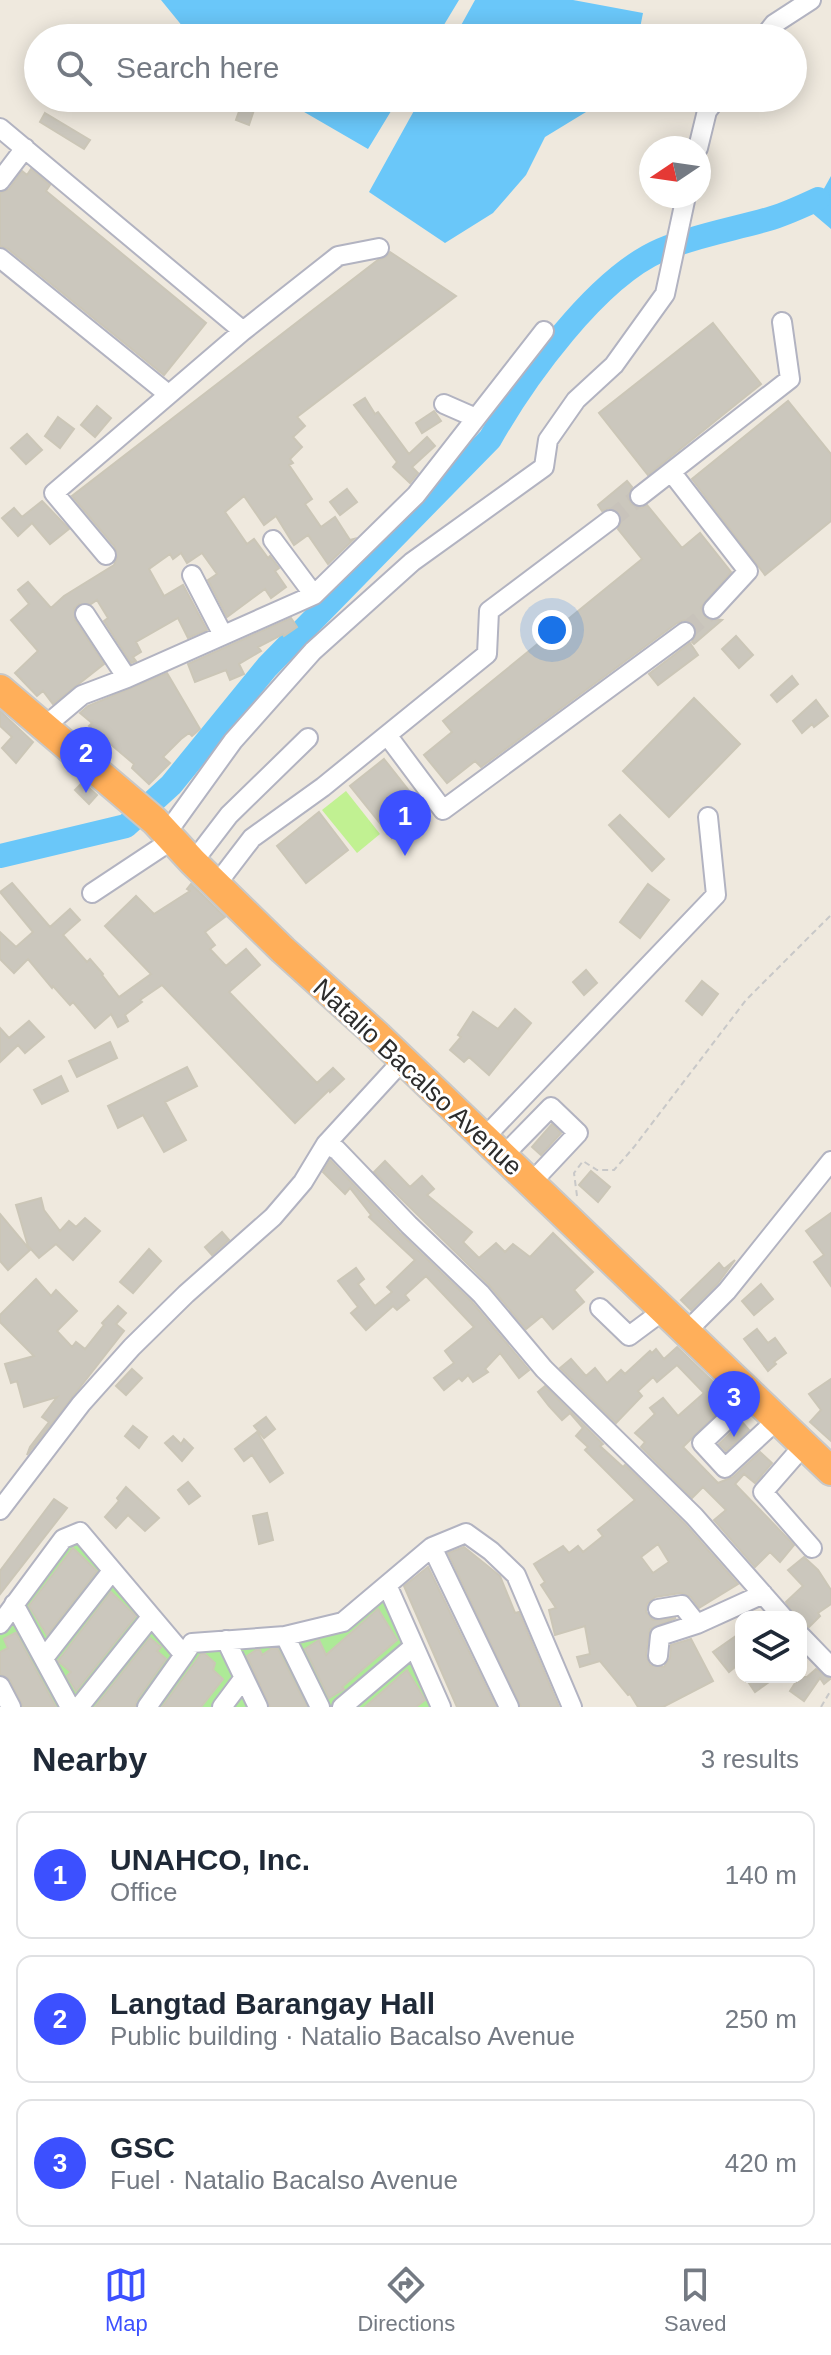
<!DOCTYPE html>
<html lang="en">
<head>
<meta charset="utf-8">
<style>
  body { margin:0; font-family:Arial,sans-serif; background:#f6f6f7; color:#1f2937 }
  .controls { position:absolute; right:24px; bottom:24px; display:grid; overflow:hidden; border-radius:16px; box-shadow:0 4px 20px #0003 }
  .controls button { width:72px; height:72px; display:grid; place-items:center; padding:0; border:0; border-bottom:2px solid #e0e1e3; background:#fff; color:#1f2937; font:40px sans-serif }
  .compass { position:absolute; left:639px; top:136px; width:72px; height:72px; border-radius:50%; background:#fff; box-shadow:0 4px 20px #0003; rotate:257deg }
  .you { position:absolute; left:552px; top:630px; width:28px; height:28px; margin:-20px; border:6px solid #fff; border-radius:50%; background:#1a73e8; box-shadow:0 0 0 12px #1a73e833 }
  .badge { display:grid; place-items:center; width:52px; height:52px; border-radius:50%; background:#3c50ff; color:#fff; font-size:26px; font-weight:700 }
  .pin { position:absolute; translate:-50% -66px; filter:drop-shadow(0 2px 4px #0008) }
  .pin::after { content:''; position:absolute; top:42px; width:28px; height:24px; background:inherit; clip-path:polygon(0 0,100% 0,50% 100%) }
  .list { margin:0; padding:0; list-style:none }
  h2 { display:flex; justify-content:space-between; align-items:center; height:104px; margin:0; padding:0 32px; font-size:34px }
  h2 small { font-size:26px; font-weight:400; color:#747a83 }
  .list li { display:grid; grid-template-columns:52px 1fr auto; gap:24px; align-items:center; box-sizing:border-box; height:128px; margin:0 16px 16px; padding:0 16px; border:2px solid #e0e1e3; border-radius:16px }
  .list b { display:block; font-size:30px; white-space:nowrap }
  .list p { margin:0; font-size:26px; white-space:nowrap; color:#747a83 }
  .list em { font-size:26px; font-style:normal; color:#747a83 }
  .icon { flex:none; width:44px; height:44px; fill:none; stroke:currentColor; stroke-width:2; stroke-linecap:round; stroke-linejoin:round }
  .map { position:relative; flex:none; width:831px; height:1707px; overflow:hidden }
  .search { position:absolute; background:#fff; box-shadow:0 4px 20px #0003; left:24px; right:24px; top:24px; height:88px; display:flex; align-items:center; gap:20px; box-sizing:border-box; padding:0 28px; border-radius:44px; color:#747a83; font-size:30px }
  .sheet { height:536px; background:#fff }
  nav { display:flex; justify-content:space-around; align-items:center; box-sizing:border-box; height:112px; border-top:2px solid #e0e1e3; background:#fff; font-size:22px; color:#747a83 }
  nav a { display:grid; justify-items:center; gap:4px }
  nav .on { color:#3c50ff }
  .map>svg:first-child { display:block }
  .green { fill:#adea97 }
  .pitch { fill:#c1f192 }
  .water { fill:#6ac7f9 }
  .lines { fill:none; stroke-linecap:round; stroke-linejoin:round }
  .river { stroke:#6ac7f9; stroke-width:24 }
  .building { fill:#cbc7bd; stroke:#cbc6b7; stroke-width:2; fill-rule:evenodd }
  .minor-tunnel { stroke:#c8c3bb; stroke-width:18; stroke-dasharray:18 9; stroke-linecap:butt }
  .minor-casing { stroke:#b2b3c1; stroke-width:22 }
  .highway-casing { stroke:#c8c8c8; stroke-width:32 }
  .path { stroke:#c8c8c8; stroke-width:2; stroke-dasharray:6 4; stroke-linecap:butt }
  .minor { stroke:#fff; stroke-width:18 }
  .highway { stroke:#ffaf5a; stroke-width:28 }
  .labels { text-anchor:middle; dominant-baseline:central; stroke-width:6; stroke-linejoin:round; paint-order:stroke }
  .street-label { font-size:26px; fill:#2d2d2d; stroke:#fff }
</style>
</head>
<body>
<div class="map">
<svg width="831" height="1707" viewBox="0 0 831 1707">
  <rect width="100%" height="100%" fill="#efe9de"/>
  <path class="green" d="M80,1533L184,1655L192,1643L343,1622L387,1585L441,1707H0V1624Z"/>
  <path class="pitch" d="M346,791L380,834L357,853L322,810Z"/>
  <path class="water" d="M161,0H459L436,38H192Z
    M475,0H573L643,13L638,38H454Z
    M280,98H399L368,149Z
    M421,98H609L545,137L526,175L493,213L445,243L369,192Z
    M831,176V229L811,212Z"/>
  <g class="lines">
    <path class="river" d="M0,856L126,826L171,785L267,667L490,439C524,379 596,278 661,250C697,235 735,229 772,218C788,213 803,206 818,199"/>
  </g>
  <path class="building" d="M241,106L254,110L249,125L236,120Z
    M45,113L90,140L84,149L40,122Z
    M31,169L50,185L46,191L206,323L164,375L8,249L0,246V193L9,189L22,171L27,175Z
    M390,252L456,296L297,417L305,426L293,437L302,447L290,459L293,463L289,465L312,499L305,504L321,527L335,517L350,540L354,539L328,564L308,535L294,545L276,516L264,525L244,496L225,512L247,544L254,539L268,558L270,556L279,568L275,571L286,587L271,598L265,589L227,617L208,580L217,574L202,553L187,563L181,553L173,559L170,554L149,569L164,596L183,585L207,630L188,638L178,618L136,642L141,652L133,657L136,661L131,663L104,621L108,618L97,600L91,604H79L74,609L75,620L104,664L53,704L43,691L37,696L15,673L38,651L11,620L29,604L18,590L28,582L51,608L64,596L114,565L117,558L115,547L72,496L378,260L386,257Z
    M713,323L761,384L648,475L599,413Z
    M365,398L375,414L378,412L409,454L427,437L435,446L412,467L418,473L410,483L393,467L397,462L354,405Z
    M788,401L831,454V521L765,575L692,479Z
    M97,406L111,418L95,437L81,425Z
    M434,411L441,421L422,433L416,423Z
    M58,417L74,429L60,448L45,436Z
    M27,434L42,450L26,464L11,448Z
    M627,481L632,487L628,497L631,504L641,508L647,505L682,548L700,533L731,572L701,607L706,618L722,620L694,644L692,642L697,631L694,624L684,620L677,623L481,767L475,761L447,783L424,755L452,732L443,721L642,559L618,529L622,519L619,512L609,508L602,511L598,505Z
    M347,489L357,502L340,515L330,502Z
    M42,501L69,529L50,544L32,523L18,536L2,518L14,508L22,517Z
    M291,618L297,627L284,636L283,634L258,647L261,651L239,664L244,674L230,680L226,670L195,682L188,664Z
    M736,636L753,655L739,668L722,649Z
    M690,643L698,655L658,685L649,674Z
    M167,673L200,729L192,736L189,733L181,739L163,757L170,763L149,784L132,768L134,764L89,726L92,723L80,713L88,706Z
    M792,676L798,684L777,702L771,695Z
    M694,698L740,744L669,817L623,771Z
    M816,700L828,716L814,727L812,724L802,733L793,721Z
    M0,711L33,742L16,763L2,748L12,737L0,726Z
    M384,759L425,811L392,838L350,786Z
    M83,782L97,795L89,804L75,790Z
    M319,812L348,850L306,883L277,846Z
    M620,815L664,859L652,871L609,825Z
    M12,883L50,927L70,909L80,920L63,935L87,962L90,959L103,974L102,975L119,997L151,974L105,926L136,896L154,914L190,891L187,889L191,884L225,917L205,932L215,945L210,949L226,966L246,949L260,965L229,992L317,1083L333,1068L344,1079L330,1092L329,1090L295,1123L162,985L140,1000L142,1002L125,1015L128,1021L118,1027L111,1014L95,1028L73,1002L70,1005L53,986L52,988L28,959L14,973L0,959V932L16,947L33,932L0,892Z
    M648,884L669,900L640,938L620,922Z
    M586,970L597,983L584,995L573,982Z
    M702,981L718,994L702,1015L686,1001Z
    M515,1009L531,1023L489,1075L469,1057L464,1062L450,1050L461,1037L458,1035L473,1012L498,1029Z
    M29,1021L44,1037L25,1053L18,1045L0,1062V1028L9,1038Z
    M110,1042L117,1058L77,1077L69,1061Z
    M187,1067L197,1086L165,1102L186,1140L164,1152L143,1115L118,1128L108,1106Z
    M61,1076L68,1091L42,1104L34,1090Z
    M552,1124L561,1133L541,1155L532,1147Z
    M330,1160L400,1233L472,1302L529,1370L519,1378L500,1353L485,1369L488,1372L473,1382L468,1375L462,1381L459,1378L444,1390L434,1378L454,1363L445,1351L474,1327L426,1276L405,1295L409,1300L397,1310L393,1306L366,1330L351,1313L358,1307L338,1281L356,1268L364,1279L358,1284L375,1306L392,1292L387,1287L415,1260L369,1217L371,1215L350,1188L345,1194L323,1172Z
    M385,1161L410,1187L422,1176L434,1189L427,1195L472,1232L463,1242L479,1258L496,1243L505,1252L513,1244L530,1257L553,1233L593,1272L574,1290L584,1302L553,1329L542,1316L526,1329L489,1285L374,1172Z
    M591,1171L610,1187L598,1202L579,1185Z
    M41,1198L44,1210L60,1231L69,1221L76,1227L85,1218L100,1231L73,1260L56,1244L39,1258L28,1246L16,1205Z
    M831,1213V1286L814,1262L824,1255L806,1231Z
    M0,1214L30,1250L8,1270L0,1261Z
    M222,1232L229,1240L212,1255L205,1247Z
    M149,1249L161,1261L133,1293L120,1282Z
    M735,1260L718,1283L691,1310L681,1300L719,1263L724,1269Z
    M36,1279L51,1296L56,1290L77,1311L57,1331L72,1347L76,1342L85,1349L104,1325L102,1323L118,1306L126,1313L116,1324L124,1331L27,1455L30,1447L49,1422L42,1417L57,1397L24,1407L17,1381L11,1383L5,1364L34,1356L0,1322V1315Z
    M761,1284L773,1299L754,1315L742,1301Z
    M757,1329L768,1343L775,1338L786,1353L774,1362L776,1364L768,1371L744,1339Z
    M677,1347L731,1399L683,1447L718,1483L733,1477L760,1452L772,1463L755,1483L744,1474L735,1484L794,1545L780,1562L770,1552L755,1567L714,1520L726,1510L703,1487L692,1498L641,1447L645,1442L635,1433L655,1414L650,1408L663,1398L678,1416L704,1393L677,1365L657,1382L653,1377L638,1391L642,1396L616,1423L560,1368L571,1359L586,1376L595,1368L607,1383L621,1370L625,1374L650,1351L652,1353L656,1349L664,1359Z
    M132,1369L142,1378L126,1395L116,1386Z
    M831,1379V1441L810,1422L821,1410L809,1394Z
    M545,1386L603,1444L600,1446L623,1467L625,1465L685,1524L738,1584L699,1608L691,1597L681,1593L655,1597L647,1604L646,1612L653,1620L676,1618L650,1629L646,1655L650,1665L664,1667L670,1658L671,1645L691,1639L713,1681L663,1707H638L630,1694L628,1695L600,1661L580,1667L577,1657L590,1654L585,1626L555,1635L549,1610L556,1608L541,1585L545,1582L534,1564L563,1546L569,1553L578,1546L583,1552L603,1536L598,1530L635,1500L585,1450L588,1447L576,1436L583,1428L570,1413L562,1420L549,1406L538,1392ZM658,1544L669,1562L653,1573L641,1557Z
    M266,1417L275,1429L264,1438L254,1426Z
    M742,1422L749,1430L726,1451L719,1444Z
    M133,1426L147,1437L139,1448L125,1436Z
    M257,1432L283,1473L270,1482L252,1455L244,1461L235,1449Z
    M173,1436L181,1444L184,1439L193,1448L182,1461L165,1443Z
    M188,1482L200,1496L189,1504L178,1490Z
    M126,1487L159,1518L145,1531L128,1515L116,1528L105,1517L119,1501L117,1498Z
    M54,1499L67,1508L0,1594V1571Z
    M267,1513L273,1540L259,1544L253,1516Z
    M464,1547L500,1576L515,1613L519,1612L559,1707H521L448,1553Z
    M73,1548L97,1571L47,1635L29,1606Z
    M804,1557L818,1570L831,1590V1604L818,1613L820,1616L809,1627L801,1624V1617H795L786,1602L803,1586L788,1570Z
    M428,1567L496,1707H457L404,1586Z
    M111,1592L136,1616L76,1691L67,1676L71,1672L58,1661Z
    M378,1609L397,1640L342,1687L344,1689L329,1698L305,1649L319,1640L326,1655Z
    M15,1633H16L56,1707H23L10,1680L0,1674V1652L8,1648L4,1639Z
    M736,1636L741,1644V1662L729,1672L713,1652Z
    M150,1638L161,1647L157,1651L166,1659L137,1700L135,1707H95Z
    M271,1649H278L307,1707H270L247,1656L256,1650H260L262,1655Z
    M201,1654H205L215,1663L213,1670L223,1679L201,1707H162Z
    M816,1669L830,1679L824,1684L820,1678L804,1701L790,1691L799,1677H807Z
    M407,1670L425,1700L416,1707H365Z
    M745,1677H776L755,1692Z"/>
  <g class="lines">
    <path class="minor-tunnel" d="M610,520L640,496
      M685,632L713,609"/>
    <g class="minor-casing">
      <path id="minor" d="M763,38L774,24L811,0
        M0,128L243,331
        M698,148L707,111L717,98
        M0,181L25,148
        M0,258L168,394
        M444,404L476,418
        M672,473L748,571L713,609
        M640,496L790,379L782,322
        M610,520L489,611L487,654L387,735L443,810L685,632
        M273,540L314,595
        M106,555L54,493L243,331L338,256L379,248
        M192,575L223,635
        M85,614L127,678
        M44,727L82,695L127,678L314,595L416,495L544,331
        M166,834L233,741L313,651L412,562L544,467L548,440L576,400L614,365L665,294L686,196
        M193,862L229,815L308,738
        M216,885L252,838L323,787L387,735
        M92,893L172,840
        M484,1138L716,895L708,817
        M326,1144L337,1150L409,1225L481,1294L544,1369L694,1516L783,1617
        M503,1156L551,1107L578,1133L531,1183
        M600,1308L629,1336L664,1310
        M686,1332L727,1291L831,1161
        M752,1396L702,1443L725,1468L777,1420
        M804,1445L763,1492L812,1548
        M0,1510L81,1404L132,1347L186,1294L273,1217L303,1182L326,1144L403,1060
        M432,1547L509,1707
        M387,1585L441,1707
        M14,1604L70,1707
        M658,1609L682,1605L697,1624L763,1594
        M0,1624L63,1539L80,1532L184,1655L192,1643L285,1636L343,1622L432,1547L466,1533L491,1551L516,1575L572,1707
        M285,1636L320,1707
        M801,1636L831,1667
        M226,1640L258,1707
        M658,1656L660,1636L697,1624
        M44,1658L112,1571
        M0,1686L11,1707
        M79,1707L151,1617
        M147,1707L184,1655
        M222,1707L243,1679
        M342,1707L413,1647"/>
    </g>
    <g class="highway-casing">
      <path id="highway" d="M0,689L155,821L193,862L283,950L378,1036L831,1471"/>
    </g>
    <path class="path" d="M577,1196L574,1173L583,1161L597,1170H614L634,1147L746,1000L831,915
      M821,1707L831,1690"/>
    <use href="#minor" class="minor"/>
    <use href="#highway" class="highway"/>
  </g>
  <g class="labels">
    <g class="street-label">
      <text transform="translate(418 1077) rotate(43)">Natalio Bacalso Avenue</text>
    </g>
  </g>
</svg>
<div class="controls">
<button><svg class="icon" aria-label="layers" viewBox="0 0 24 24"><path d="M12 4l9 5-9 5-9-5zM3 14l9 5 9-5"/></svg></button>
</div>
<svg class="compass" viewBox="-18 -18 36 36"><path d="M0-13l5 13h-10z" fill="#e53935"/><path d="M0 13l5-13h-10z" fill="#747a83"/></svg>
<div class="you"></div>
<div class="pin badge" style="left:405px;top:856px">1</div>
<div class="pin badge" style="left:86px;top:793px">2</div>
<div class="pin badge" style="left:734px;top:1437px">3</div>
<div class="search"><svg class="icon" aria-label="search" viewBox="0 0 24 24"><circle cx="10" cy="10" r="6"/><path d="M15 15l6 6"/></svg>Search here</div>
</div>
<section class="sheet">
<h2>Nearby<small>3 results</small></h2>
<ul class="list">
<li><span class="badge">1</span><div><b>UNAHCO, Inc.</b><p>Office</p></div><em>140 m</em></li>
<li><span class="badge">2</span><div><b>Langtad Barangay Hall</b><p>Public building · Natalio Bacalso Avenue</p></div><em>250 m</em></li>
<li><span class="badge">3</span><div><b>GSC</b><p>Fuel · Natalio Bacalso Avenue</p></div><em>420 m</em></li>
</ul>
</section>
<nav>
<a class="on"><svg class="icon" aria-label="map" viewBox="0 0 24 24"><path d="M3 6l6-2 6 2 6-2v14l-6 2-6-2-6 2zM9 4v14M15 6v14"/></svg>Map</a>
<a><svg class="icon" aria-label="directions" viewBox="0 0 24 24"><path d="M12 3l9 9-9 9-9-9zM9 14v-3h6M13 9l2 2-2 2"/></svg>Directions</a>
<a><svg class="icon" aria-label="saved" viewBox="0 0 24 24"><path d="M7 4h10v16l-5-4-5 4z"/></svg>Saved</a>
</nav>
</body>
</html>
